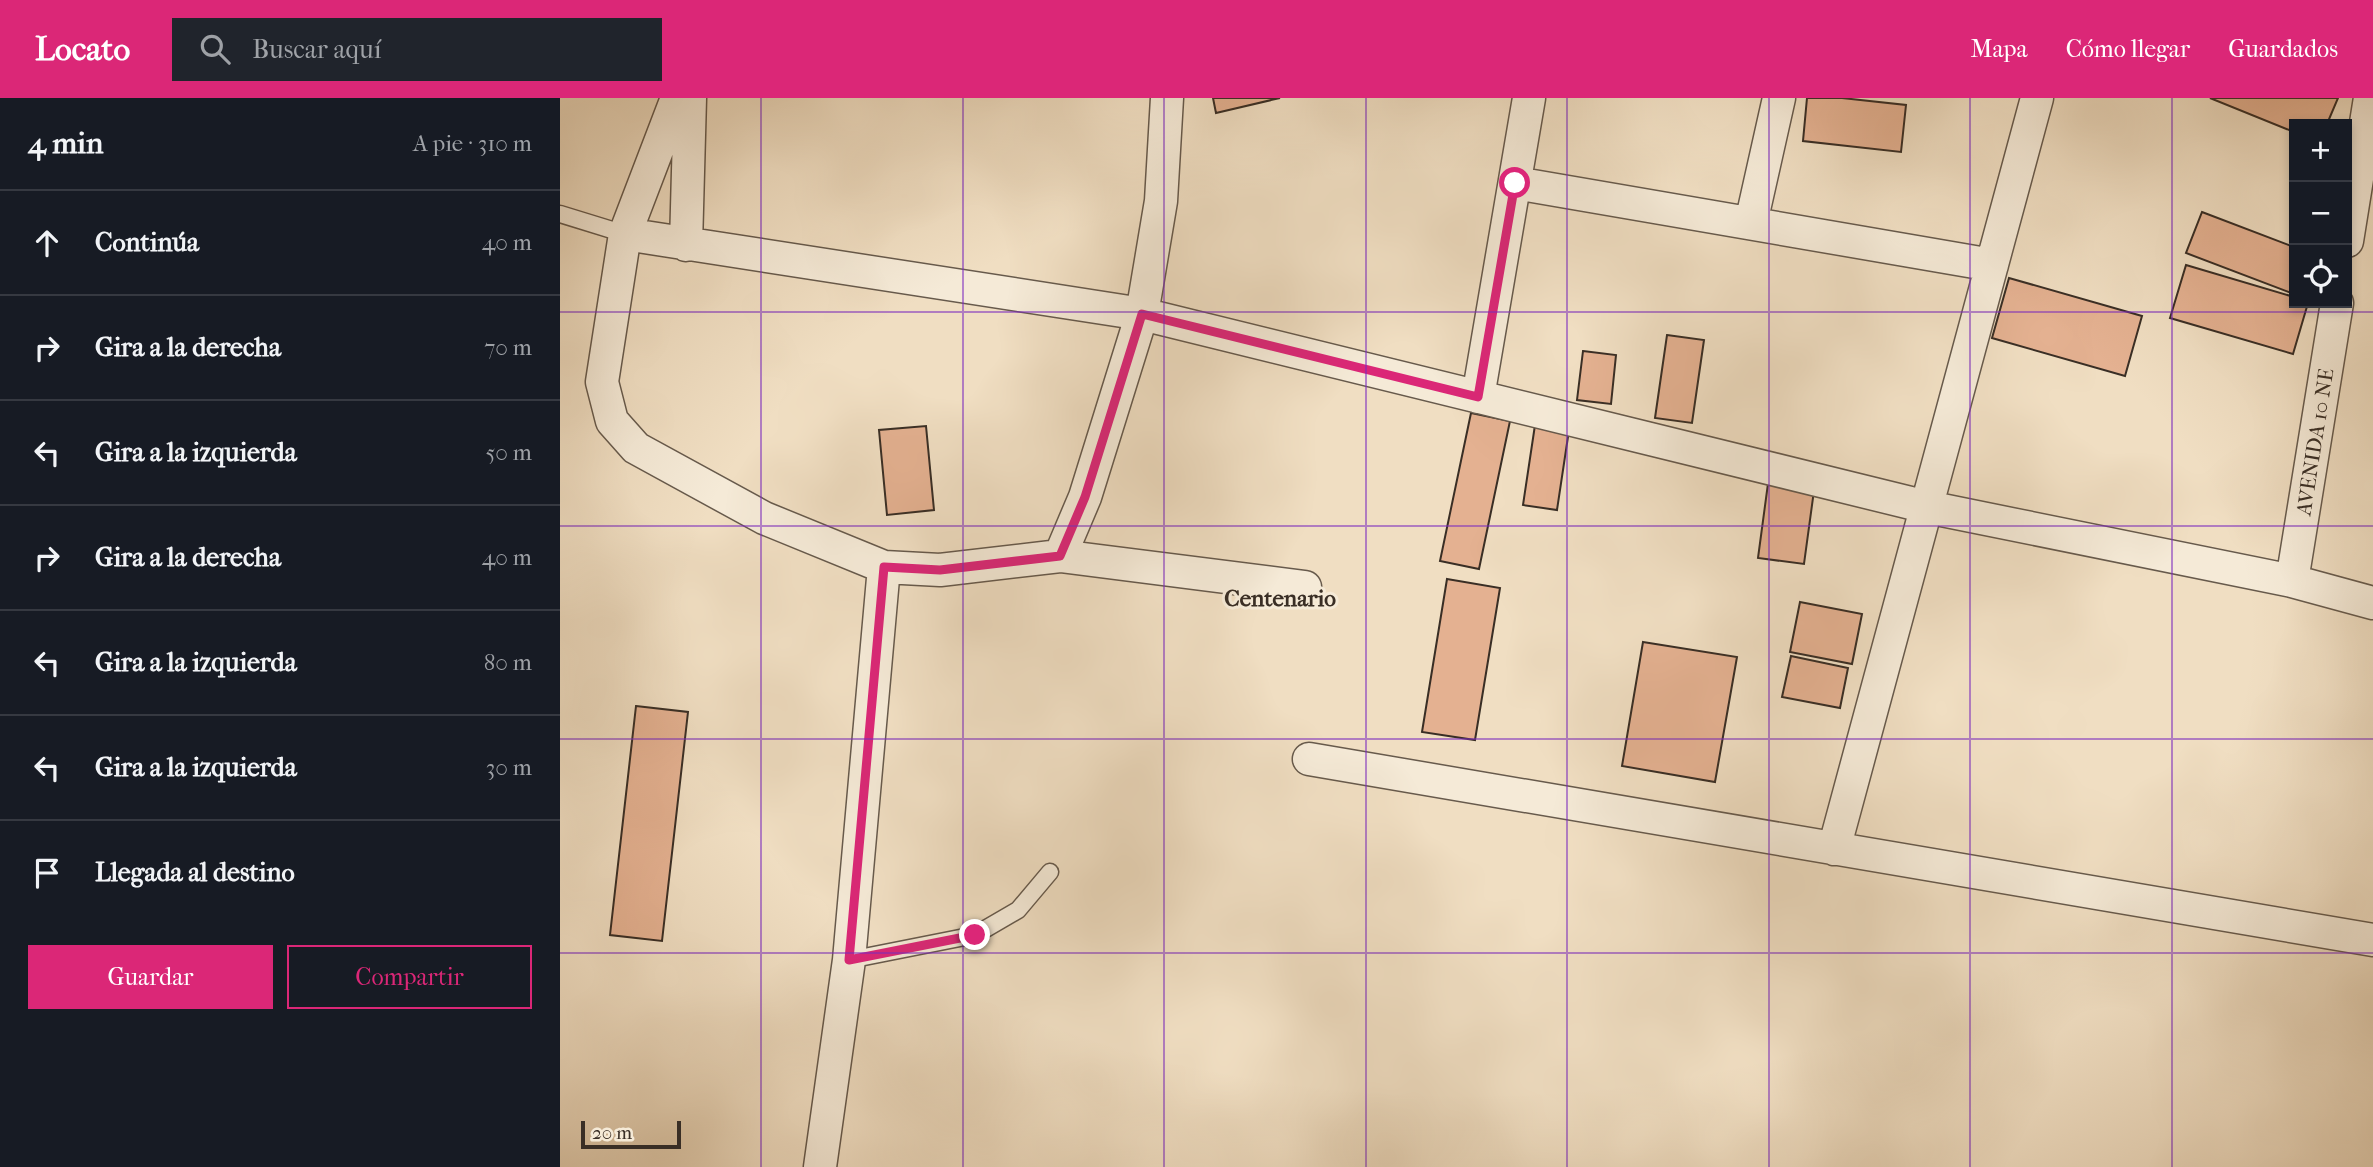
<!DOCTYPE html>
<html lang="es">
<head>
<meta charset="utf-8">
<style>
  body { margin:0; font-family:"IM FELL French Canon",serif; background:#20242c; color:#f1f3f6 }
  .controls { position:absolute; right:21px; top:21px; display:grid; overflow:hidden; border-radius:0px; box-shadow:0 4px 10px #0003 }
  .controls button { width:63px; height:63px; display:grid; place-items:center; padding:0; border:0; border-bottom:2px solid #363941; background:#171b24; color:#f1f3f6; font:35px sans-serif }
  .scale { position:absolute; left:21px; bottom:18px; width:100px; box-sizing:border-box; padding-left:7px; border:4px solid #392e25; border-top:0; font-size:19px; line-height:24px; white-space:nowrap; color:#392e25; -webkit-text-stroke:5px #f5ead7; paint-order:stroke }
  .stop { position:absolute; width:21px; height:21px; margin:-16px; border:5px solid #db2777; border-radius:50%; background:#fff }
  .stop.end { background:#db2777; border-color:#fff; box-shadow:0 2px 7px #0008 }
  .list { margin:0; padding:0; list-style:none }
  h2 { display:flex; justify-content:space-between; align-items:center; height:91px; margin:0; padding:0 28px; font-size:30px }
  h2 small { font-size:23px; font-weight:400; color:#9ea1a6 }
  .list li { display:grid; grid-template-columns:46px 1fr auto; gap:21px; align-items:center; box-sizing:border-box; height:105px; padding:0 28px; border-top:2px solid #363941 }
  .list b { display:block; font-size:26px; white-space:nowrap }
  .list em { font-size:23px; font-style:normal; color:#9ea1a6 }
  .actions { display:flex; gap:14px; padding:21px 28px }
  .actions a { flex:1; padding:16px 0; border:2px solid #db2777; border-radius:0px; text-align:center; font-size:24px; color:#db2777 }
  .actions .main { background:#db2777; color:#fff }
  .icon { flex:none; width:38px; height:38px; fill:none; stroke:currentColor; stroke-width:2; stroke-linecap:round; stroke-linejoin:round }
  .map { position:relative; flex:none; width:1813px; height:1069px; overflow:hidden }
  header { display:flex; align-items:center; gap:42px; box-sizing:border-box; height:98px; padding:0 35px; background:#db2777; color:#fff }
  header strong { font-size:33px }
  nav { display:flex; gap:38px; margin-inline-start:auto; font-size:24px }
  .search { width:490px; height:63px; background:#20242c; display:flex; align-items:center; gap:18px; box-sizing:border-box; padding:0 24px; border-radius:0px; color:#9ea1a6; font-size:26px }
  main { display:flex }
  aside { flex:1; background:#171b24 }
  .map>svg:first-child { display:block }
  .building { fill:#e4b191; stroke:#392e25; stroke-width:2 }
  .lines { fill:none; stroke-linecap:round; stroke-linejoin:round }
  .service-casing { stroke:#675a4c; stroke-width:19 }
  .minor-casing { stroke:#675a4c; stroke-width:35 }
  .service { stroke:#f5ead7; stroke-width:16 }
  .minor { stroke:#f5ead7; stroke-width:32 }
  .route { stroke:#db2777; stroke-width:9 }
  .grid { fill:none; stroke:#7b2cbf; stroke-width:2; stroke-opacity:0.55 }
  .labels { text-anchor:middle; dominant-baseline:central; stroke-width:6; stroke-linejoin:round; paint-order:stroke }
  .street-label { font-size:21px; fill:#392e25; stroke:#f5ead7 }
  .neighbourhood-label { font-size:23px; font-weight:bold; fill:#392e25; stroke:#f5ead7 }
</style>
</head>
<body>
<header>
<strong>Locato</strong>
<div class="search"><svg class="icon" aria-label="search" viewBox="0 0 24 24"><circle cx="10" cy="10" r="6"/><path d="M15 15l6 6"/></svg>Buscar aquí</div>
<nav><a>Mapa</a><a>Cómo llegar</a><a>Guardados</a></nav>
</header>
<main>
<aside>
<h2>4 min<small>A pie · 310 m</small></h2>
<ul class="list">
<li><svg class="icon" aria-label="ahead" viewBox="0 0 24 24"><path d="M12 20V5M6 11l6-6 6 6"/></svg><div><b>Continúa</b></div><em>40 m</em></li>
<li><svg class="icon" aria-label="right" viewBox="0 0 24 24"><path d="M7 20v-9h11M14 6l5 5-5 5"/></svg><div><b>Gira a la derecha</b></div><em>70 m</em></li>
<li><svg class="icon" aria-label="left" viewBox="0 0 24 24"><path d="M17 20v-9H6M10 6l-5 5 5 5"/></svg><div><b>Gira a la izquierda</b></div><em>50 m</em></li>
<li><svg class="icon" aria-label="right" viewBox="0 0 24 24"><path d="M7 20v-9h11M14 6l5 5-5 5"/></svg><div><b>Gira a la derecha</b></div><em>40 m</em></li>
<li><svg class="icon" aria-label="left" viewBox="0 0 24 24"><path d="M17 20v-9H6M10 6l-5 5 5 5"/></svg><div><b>Gira a la izquierda</b></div><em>80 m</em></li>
<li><svg class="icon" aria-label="left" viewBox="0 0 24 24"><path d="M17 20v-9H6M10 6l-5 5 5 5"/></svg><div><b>Gira a la izquierda</b></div><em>30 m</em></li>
<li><svg class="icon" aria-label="arrive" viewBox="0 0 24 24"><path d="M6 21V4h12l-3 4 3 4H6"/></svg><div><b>Llegada al destino</b></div></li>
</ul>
<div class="actions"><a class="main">Guardar</a><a>Compartir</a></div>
</aside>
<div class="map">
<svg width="1813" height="1069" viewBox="0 0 1813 1069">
  <rect width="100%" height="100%" fill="#f0dec2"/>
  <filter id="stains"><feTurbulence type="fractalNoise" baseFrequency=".00286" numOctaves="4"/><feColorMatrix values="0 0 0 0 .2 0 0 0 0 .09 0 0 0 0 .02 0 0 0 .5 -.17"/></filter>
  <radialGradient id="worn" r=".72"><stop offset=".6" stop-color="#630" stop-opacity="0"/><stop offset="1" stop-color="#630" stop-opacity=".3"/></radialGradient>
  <path class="building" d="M653,0H720L656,15Z
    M1247,0H1282L1346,7L1341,54L1243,43Z
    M1650,0H1778L1767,26H1734V34Z
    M1642,114L1734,149V196L1626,155Z
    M1626,167L1734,199V205H1748L1733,256L1610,220Z
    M1449,180L1582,218L1565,278L1432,240Z
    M1107,237L1144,242L1132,325L1095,320Z
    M1023,253L1056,257L1051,306L1017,302Z
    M911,315L950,323L919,471L880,463Z
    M975,327L1009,332L997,412L963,407Z
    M366,328L374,412L327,417L319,332Z
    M1209,378L1255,385L1244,466L1198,460Z
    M887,481L940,490L915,642L862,634Z
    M1240,504L1302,516L1292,566L1230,554Z
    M1083,544L1177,559L1155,684L1062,668Z
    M1231,558L1288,570L1280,610L1222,599Z
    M76,608L128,614L102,843L50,837Z"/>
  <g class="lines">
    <g class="service-casing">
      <path id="service" d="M0,116L65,136
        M289,862L415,837L458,812L490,774"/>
    </g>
    <g class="minor-casing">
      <path id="minor" d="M117,0L65,136L42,284L52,323L76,350L204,420L324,469L380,472L500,458L525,399L582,216L601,103L607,0
        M955,85L1432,167
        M1191,125L1219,0
        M65,136L582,216L1367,409L1732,483L1813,505
        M1787,143L1810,0
        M126,147L130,0
        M918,299L969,0
        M500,458L745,489
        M1732,483L1777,205
        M749,661L1813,842
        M1274,751L1477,0
        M260,1069L289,862L324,469"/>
    </g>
    <use href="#service" class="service"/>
    <use href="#minor" class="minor"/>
  </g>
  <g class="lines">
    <path class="route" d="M415,837L289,862L324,469L380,472L500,458L525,399L582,216L918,299L955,85"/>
  </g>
  <path class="grid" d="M201,0V1069M403,0V1069M604,0V1069M806,0V1069M1007,0V1069M1209,0V1069M1410,0V1069M1612,0V1069M0,214H1813M0,428H1813M0,641H1813M0,855H1813"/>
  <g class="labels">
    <g class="street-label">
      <text transform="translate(1755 344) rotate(-81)">AVENIDA 10 NE</text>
    </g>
    <g class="neighbourhood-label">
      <text x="720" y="500">Centenario</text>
    </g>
  </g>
  <rect width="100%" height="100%" filter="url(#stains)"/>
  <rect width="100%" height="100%" fill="url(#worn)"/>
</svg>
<div class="controls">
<button>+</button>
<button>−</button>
<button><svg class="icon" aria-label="locate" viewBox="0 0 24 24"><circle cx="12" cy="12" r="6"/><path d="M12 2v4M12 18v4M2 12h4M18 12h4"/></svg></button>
</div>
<div class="scale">20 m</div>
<div class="stop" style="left:955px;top:85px"></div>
<div class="stop end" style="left:415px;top:837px"></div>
</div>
</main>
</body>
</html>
